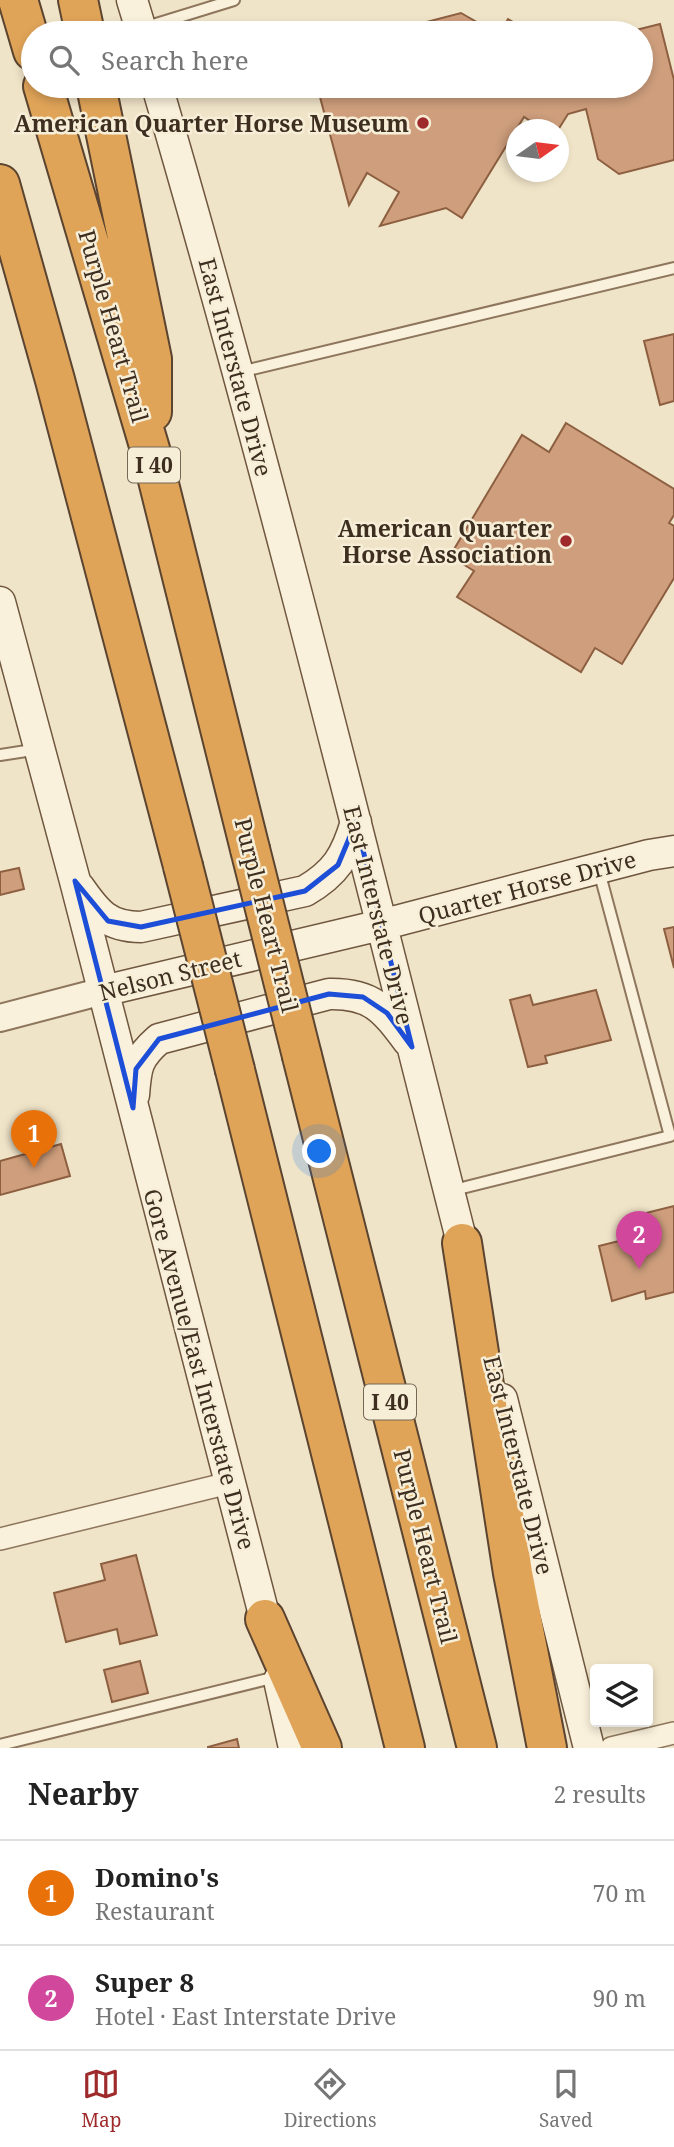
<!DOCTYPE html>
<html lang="en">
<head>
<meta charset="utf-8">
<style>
  body { margin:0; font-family:"Noto Serif",serif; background:#f6f6f6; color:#222 }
  .controls { position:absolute; right:21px; bottom:21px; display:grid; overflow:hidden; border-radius:7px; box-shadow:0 4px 10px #0003 }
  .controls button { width:63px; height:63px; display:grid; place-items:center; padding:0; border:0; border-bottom:2px solid #e0e0e0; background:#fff; color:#222; font:35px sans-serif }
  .compass { position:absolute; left:506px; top:119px; width:63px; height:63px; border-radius:50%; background:#fff; box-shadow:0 4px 10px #0003; rotate:76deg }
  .you { position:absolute; left:320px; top:1152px; width:24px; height:24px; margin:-18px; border:5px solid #fff; border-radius:50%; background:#1a73e8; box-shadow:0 0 0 10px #1a73e833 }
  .badge { display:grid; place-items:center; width:46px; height:46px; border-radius:50%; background:#9e2a2b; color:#fff; font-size:23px; font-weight:700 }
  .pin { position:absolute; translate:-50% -58px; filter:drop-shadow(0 2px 4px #0008) }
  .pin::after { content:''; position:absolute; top:37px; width:24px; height:21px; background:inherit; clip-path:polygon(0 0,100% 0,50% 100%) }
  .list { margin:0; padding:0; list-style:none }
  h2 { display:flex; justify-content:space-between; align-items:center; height:91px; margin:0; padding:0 28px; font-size:30px }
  h2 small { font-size:23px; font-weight:400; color:#767676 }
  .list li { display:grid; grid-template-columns:46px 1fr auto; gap:21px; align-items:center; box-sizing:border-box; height:105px; padding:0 28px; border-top:2px solid #e0e0e0 }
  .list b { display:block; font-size:26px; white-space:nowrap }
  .list p { margin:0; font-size:23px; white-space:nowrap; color:#767676 }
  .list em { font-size:23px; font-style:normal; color:#767676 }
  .icon { flex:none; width:38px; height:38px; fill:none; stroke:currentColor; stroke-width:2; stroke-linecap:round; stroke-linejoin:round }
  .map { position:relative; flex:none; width:674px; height:1748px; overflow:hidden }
  .search { position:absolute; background:#fff; box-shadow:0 4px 10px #0003; left:21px; right:21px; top:21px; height:77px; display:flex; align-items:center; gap:18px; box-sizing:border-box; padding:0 24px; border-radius:38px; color:#767676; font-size:26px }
  .sheet { height:301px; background:#fff }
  nav { display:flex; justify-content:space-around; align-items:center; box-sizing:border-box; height:98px; border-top:2px solid #e0e0e0; background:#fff; font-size:19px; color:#767676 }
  nav a { display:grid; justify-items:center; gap:4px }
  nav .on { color:#9e2a2b }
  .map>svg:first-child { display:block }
  .building { fill:#cf9f7d; stroke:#8d5f41; stroke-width:2 }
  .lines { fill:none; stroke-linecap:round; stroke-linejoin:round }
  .service-casing { stroke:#8d765c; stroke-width:14 }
  .minor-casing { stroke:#8d765c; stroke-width:24 }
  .tertiary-casing { stroke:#8d765c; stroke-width:30 }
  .secondary-casing { stroke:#6f573f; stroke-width:33 }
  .motorway-casing { stroke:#5b4430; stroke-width:42 }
  .service { stroke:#faf1dc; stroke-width:10 }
  .minor { stroke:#faf1dc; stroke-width:21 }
  .tertiary { stroke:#faf1dc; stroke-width:26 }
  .secondary { stroke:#faf1dc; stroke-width:30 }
  .motorway { stroke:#e0a458; stroke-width:38 }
  .motorway-bridge-casing { stroke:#5b4430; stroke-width:42; stroke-linecap:butt }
  .motorway-bridge { stroke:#e0a458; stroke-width:38 }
  .marked { fill:none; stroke:#1d4ed8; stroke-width:5; stroke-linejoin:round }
  .poi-dot { fill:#9e2a2b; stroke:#f7eed8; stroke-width:2.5 }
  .labels { text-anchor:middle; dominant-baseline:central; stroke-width:5; stroke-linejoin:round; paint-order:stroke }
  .shield { fill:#f7eed8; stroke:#756857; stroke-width:2 }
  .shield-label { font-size:21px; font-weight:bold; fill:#3d2e20 }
  .poi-label { font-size:23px; font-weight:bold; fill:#3d2e20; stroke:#f7eed8; text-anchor:end }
  .street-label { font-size:23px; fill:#3d2e20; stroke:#f7eed8 }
</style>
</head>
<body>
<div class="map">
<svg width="674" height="1748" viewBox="0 0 674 1748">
  <rect width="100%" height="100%" fill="#f0e4c8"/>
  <path class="building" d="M461,13L496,33H384Z
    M508,19L532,33H500Z
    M660,24L674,80V160L619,174L598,159L586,109L568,114L558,130H544L524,117L462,218L446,208L380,226L399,192L367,173L349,205L317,86H641V33H624Z
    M674,334V401L660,405L644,341Z
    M566,423L674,489V515L669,523L674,526V578L622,664L595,648L581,672L457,597L474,571L450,556L522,435L549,452Z
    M19,868L24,889L0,895V872Z
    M674,927V968L664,929Z
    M596,990L611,1040L545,1056L547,1063L528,1067L510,1000L530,995L533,1005Z
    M61,1144L70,1176L0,1195V1161Z
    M674,1206V1292L646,1299L645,1291L612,1301L599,1246L651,1233L646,1213Z
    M136,1555L157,1635L120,1644L117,1629L66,1642L54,1593L105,1580L101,1564Z
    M140,1661L148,1693L112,1702L104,1670Z
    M237,1739L239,1748H208V1747Z"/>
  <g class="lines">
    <g class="service-casing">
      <path id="service" d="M143,28L234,0
        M240,372L674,268
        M0,755L39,749
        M450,1191L670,1136L599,871
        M0,1745L276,1677"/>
    </g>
    <g class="minor-casing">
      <path id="minor" d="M0,1539L229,1483
        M611,1748L674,1733"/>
    </g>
    <g class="tertiary-casing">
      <path id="tertiary" d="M0,1018L103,991"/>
    </g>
    <g class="secondary-casing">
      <path id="secondary" d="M132,0L142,33
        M157,86C271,475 367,869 467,1262
        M0,602L75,881L270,1638
        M79,887C97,913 108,927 141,927L305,891C336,873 346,856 356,822
        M103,991L381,925L649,855L674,851
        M134,1095C136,1067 137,1058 159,1039L329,994C372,993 384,1009 408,1041
        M502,1399L589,1748
        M279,1680L294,1748"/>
    </g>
    <g class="motorway-casing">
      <path id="motorway" d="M18,0L33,51
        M78,0L85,33
        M43,86L152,456L250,849
        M96,86L152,359V412
        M0,184L55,380L183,866
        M302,1056L477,1748
        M235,1070L405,1748
        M462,1243L513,1573L547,1748
        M265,1619L322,1748"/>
    </g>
    <use href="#service" class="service"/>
    <use href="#minor" class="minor"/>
    <use href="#tertiary" class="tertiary"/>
    <use href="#secondary" class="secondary"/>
    <use href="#motorway" class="motorway"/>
    <g class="motorway-bridge-casing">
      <path id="motorway-bridge" d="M250,849L302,1056
        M183,866L235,1070"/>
    </g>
    <use href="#motorway-bridge" class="motorway-bridge"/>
  </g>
  <path class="marked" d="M356,822L412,1047L387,1013L363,997L329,994L159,1039L136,1069L133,1108L75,881L108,921L141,927L305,891L338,865Z"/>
  <g class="poi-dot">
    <circle cx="423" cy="123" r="7"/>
    <circle cx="566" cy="541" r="7"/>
  </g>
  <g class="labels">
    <g class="shield">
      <rect x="128" y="447.5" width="52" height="35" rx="5"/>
      <rect x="364" y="1384.5" width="52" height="35" rx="5"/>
    </g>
    <g class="shield-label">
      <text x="154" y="465">I 40</text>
      <text x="390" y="1402">I 40</text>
    </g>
    <g class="poi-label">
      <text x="409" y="123">American Quarter Horse Museum</text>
      <text x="552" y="528">American Quarter<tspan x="552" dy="26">Horse Association</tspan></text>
    </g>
    <g class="street-label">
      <text transform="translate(114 326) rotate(74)">Purple Heart Trail</text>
      <text transform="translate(236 367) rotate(75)">East Interstate Drive</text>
      <text transform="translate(527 887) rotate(-15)">Quarter Horse Drive</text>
      <text transform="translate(267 915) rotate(76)">Purple Heart Trail</text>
      <text transform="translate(379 915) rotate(76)">East Interstate Drive</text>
      <text transform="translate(170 975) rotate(-14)">Nelson Street</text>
      <text transform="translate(200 1369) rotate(75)">Gore Avenue/East Interstate Drive</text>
      <text transform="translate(519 1465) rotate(76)">East Interstate Drive</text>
      <text transform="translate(426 1546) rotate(76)">Purple Heart Trail</text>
    </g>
  </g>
</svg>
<div class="controls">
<button><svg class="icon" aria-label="layers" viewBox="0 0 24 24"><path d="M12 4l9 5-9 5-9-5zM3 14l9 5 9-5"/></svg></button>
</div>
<svg class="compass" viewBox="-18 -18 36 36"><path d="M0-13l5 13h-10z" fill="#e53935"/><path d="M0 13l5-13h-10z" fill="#767676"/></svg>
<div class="you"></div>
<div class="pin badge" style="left:34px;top:1168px;background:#e8710a">1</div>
<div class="pin badge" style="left:639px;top:1269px;background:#d1479c">2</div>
<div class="search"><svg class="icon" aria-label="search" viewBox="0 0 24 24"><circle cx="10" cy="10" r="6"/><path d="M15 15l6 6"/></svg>Search here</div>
</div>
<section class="sheet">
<h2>Nearby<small>2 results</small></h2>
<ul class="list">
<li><span class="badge" style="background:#e8710a">1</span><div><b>Domino's</b><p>Restaurant</p></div><em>70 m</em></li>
<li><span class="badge" style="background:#d1479c">2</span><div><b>Super 8</b><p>Hotel · East Interstate Drive</p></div><em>90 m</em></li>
</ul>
</section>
<nav>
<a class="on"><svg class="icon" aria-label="map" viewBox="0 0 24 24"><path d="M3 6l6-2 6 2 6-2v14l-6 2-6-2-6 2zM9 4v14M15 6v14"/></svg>Map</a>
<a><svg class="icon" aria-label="directions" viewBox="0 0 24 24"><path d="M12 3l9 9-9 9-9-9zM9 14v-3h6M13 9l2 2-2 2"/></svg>Directions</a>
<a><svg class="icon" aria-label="saved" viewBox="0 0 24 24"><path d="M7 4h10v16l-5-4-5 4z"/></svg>Saved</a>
</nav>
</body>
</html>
